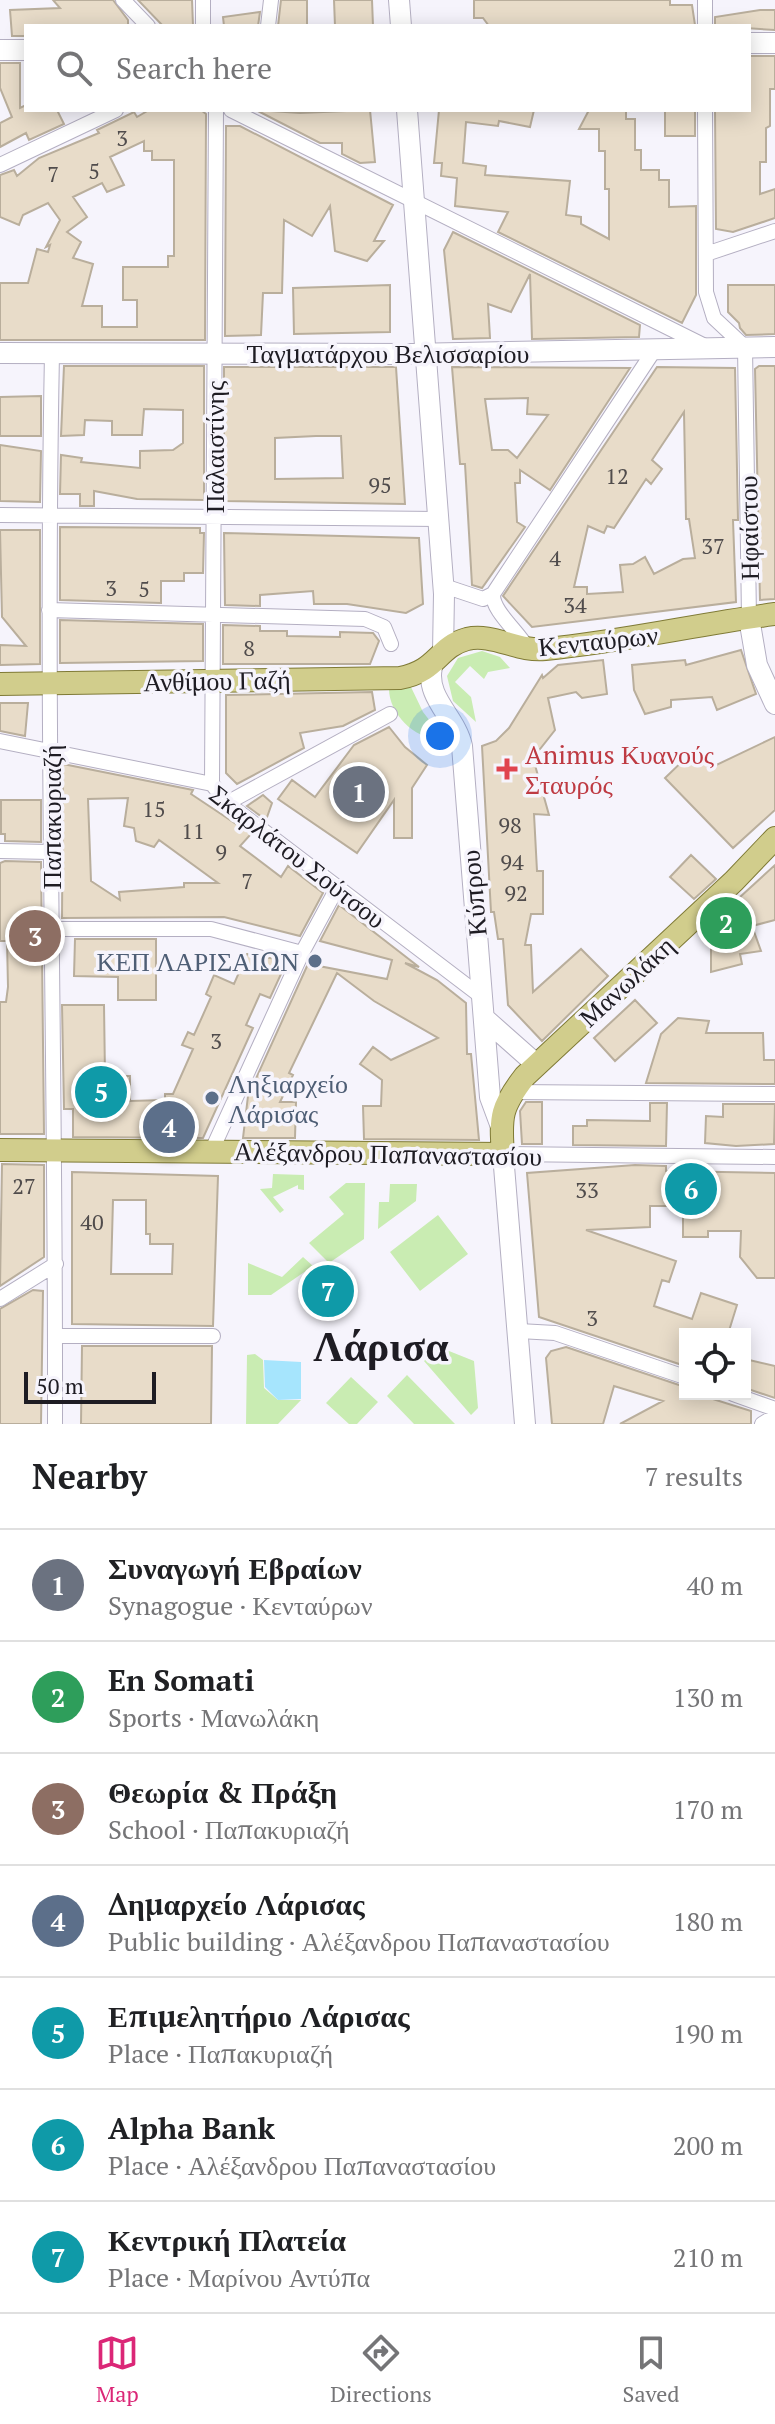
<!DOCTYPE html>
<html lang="en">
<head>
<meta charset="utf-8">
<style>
  body { margin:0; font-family:"PT Serif",serif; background:#f2f2f2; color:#202124 }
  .controls { position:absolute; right:24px; bottom:24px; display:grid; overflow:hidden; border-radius:0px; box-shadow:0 4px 20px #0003 }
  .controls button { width:72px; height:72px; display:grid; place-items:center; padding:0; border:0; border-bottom:2px solid #e0e0e0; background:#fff; color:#202124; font:40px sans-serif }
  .scale { position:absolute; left:24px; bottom:20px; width:132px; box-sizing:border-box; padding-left:8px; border:4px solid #1e1c23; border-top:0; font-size:22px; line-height:28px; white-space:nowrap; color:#1e1c23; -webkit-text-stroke:6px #f6f4fc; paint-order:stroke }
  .you { position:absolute; left:440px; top:736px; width:28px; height:28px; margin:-20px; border:6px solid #fff; border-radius:50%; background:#1a73e8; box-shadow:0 0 0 12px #1a73e833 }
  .badge { display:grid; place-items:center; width:52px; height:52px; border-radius:50%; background:#db2777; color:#fff; font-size:26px; font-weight:700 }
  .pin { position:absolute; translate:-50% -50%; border:4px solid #fff; box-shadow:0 2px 8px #0006 }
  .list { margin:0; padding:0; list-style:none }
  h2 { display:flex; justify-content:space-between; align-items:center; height:104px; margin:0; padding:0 32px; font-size:34px }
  h2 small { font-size:26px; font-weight:400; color:#757577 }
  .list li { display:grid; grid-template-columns:52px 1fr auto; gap:24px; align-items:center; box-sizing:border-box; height:112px; padding:0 32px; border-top:2px solid #e0e0e0 }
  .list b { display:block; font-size:30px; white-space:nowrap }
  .list p { margin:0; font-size:26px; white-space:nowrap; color:#757577 }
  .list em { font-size:26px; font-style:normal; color:#757577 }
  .icon { flex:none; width:44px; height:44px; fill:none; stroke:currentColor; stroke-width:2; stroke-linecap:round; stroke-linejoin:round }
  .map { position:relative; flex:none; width:775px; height:1424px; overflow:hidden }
  .search { position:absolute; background:#fff; box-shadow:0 4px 20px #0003; left:24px; right:24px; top:24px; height:88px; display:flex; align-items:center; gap:20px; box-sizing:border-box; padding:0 28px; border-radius:0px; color:#757577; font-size:30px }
  .sheet { height:888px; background:#fff }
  nav { display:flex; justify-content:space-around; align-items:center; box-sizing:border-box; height:112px; border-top:2px solid #e0e0e0; background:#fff; font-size:22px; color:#757577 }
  nav a { display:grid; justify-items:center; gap:4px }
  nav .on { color:#db2777 }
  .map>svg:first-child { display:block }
  .green { fill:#c9ecb2 }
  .water { fill:#a6e5fd }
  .building { fill:#e8dcc9; stroke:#b9ae9c; stroke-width:2; fill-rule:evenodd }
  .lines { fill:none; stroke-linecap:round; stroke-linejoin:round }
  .street-casing { stroke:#b4afc2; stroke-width:16 }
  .secondary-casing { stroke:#b4afc2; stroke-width:22 }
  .primary-casing { stroke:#7f7a36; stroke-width:24 }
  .street { stroke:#fff; stroke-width:14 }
  .secondary { stroke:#fff; stroke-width:20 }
  .primary { stroke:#d1cd8c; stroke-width:22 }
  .health-dot { fill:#e0444e; stroke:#f6f4fc; stroke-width:3 }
  .service-dot { fill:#5c6f8a; stroke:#f6f4fc; stroke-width:3 }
  .labels { text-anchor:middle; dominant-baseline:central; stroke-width:7; stroke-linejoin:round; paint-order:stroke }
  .number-label { font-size:22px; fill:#504c4c }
  .street-label { font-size:26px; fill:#1e1c23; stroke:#f6f4fc }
  .health-label { font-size:26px; fill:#be3a42; stroke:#f6f4fc; text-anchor:start }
  .service-label { font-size:26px; fill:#4e5e75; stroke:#f6f4fc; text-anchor:end }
  .town-label { font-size:42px; font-weight:bold; fill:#1e1c23; stroke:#f6f4fc }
</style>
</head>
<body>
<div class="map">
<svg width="775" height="1424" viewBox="0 0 775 1424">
  <rect width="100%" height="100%" fill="#f6f4fc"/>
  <path class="green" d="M482,651L500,657L510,668L488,672L484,679L470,666L455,682L471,697L476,722L453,701L447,676L458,658Z
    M410,685L423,712L441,735L439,739C414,739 389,713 389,689Z
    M273,1174L304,1175V1190L298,1189V1185L273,1197L284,1210L280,1213L260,1189L272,1188Z
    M346,1183H365L364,1239L329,1263L309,1243L344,1214L329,1197Z
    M390,1184H417L416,1201L378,1229L379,1202H389Z
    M438,1215L468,1254L420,1291L390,1252Z
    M303,1257L313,1266L271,1295H248V1263L282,1277Z
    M439,1347L474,1361L478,1408L471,1415L424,1361Z
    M255,1354L263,1360L264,1388L278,1400H301L278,1424H246L247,1355Z
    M407,1375L455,1424H414L387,1396Z
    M351,1377L378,1402L357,1424H349L326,1403Z"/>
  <path class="water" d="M264,1360L301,1362V1399L278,1400L265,1387Z"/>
  <path class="building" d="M53,0H113L128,20V26H26V36H12L10,10L60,8Z
    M138,0H192L193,26H163Z
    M281,0H307V26H278Z
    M334,0H372L373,26H335Z
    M474,0H670V5H692L695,25L489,26L483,18H474Z
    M760,10H775V30L715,26V17Z
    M260,12L258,26H224L223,17Z
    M749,56H775V89H770V126L766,128V162H760V194L775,189V218L733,232L716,229L715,110H749Z
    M0,63H20V108L26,105V110H57L64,124L29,140L26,133L0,147V123L12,117L0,88Z
    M149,110H201L206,114L205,340H0V283H28L37,249L48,252L50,245L46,247L60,220L48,203L23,215L19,225L0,217V175L14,170L17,176L39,158L99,133L97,130L134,112L137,117ZM144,141V151H152V160H174V256H168V267H123V300H137V327H102V306H82L93,264L73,258L81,242L67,232L87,217L73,197L102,183L107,192L124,185L110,157Z
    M256,110L300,113L370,110L375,162L360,163L342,154V143H320Z
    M439,110H534L530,127L499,121L498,126L466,122L463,163L486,166L485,175L570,181L566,215L581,217V224L609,239V189H605V151H599V129H579L589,110H626V119H635V150H641V170H659V180H669V207L696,206V295L682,323L498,232L508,212L455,206L457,178L441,176L442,163H434Z
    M665,110H695V136H665Z
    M226,126H240L393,205L374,241H384L367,261L335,251L330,206L312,236L284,220L282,293H263L261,335L225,336Z
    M453,232L640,325L639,337L532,339L530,274L511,312L488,304L490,338L453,339L444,250Z
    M390,285V332L294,334L293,288Z
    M728,285H775V334L746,335L740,328L739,323L728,312Z
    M64,366H204V500L137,499L94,491V506H80V494H60L61,455L82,458L81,462L140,468V451L173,450L183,443V410L144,409L142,435H112V421L85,420L84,435L61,436Z
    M759,366H775V599L760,600L755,369Z
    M224,367H396L405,504L224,501ZM316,436H341L343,478L275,479V438Z
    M452,367L630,368L550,490L520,470V483H515L517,522L525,527L482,588L472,585L465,464H460ZM528,398L527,414L548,415L517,458L508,450H492L485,399Z
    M657,367L735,368L738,520H733L736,602L532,627L503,596ZM684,412L686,519H689L695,558L683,559L654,574L645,557L633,564L620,565L623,592L587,594V587H574L588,526L604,533L607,526L614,528L646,479L651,484L662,469L652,460Z
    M41,396V436H0V397Z
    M0,445L41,451L40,502L0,501Z
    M60,527L200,528V533H204L203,573H184V581H161V603L60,600Z
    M0,530H40V664L0,665V645L26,646L2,617Z
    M224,533L419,538L423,604L406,613L347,604H314L313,591L260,595V606L225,605Z
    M60,620L203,624V661L60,663Z
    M223,625L260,626V631H287V636L340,637V632L373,633L379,641L370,664H223Z
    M741,650L756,694L717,710L712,697L671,700V707L645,714L634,690L632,665L685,660L686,665Z
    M603,660L607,694L582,698L576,692L548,698L555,730L533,758L549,815L534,814L537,871H543V914H531L525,945H531L533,992L581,949L608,976L542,1041L508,1005L503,939H498L494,912H491L482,746L496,741L509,728L542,675L543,678L558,665Z
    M372,692L375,710L343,726L300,733L304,748L237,784L226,773V695Z
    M0,703H28L25,736L0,731Z
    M389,727L405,747L427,765L412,788V838H394V800L357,853L278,799L292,780L315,797L354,745Z
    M775,737V810L733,848L665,778L693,751L710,768Z
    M63,764L193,790L191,794L251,834L240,846L281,877L288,866L323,893L300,936L224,917L62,918ZM128,798L124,826L134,828L136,841L154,847L159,840L218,883H184V887L119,892L120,900L91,881L88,799Z
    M263,795L272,803L266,820L247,806Z
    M1,800H41V842L5,841V834H1Z
    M691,855L716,879L694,899L670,877Z
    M5,861L41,862L44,1134H0V1002H6L8,987L7,941H0V863Z
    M775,865V920L752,926L761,951L740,954L742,964L711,972V937L705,929Z
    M339,905L419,967L405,963L437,980L466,1003L467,1054H471L479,1140L364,1139L363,1106H381L382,1080L360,1064L373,1047L391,1060L438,1038L374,1001L337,973L289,1073L293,1075L280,1102H296L295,1138H243L248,1096L308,964L387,979L392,960L320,941Z
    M75,939H156V1000H118V977L74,976Z
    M247,954L287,961L270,998L260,994L246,1025L253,1028L203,1138L73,1137V1109H64L62,1005H104L105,1076H130V1101L165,1100V1094H173L193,1049L182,1045L188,1032L194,1035L211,997L206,994L214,975L234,984Z
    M635,1000L657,1023L615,1061L594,1038Z
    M678,1018L709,1021L706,1033H763L764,1060H775V1084L646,1083L661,1034Z
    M526,1102H542V1144H522L520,1111Z
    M650,1103H667L666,1146L573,1145V1126H587V1120L650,1121Z
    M723,1104H775L774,1144L736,1146L705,1143L706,1116L723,1117Z
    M2,1164L44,1165V1257L0,1286Z
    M635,1165L666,1166V1171L775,1173V1278H757L740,1257L741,1231H708V1237H683V1206H650V1227L586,1230L676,1261L669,1282L662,1280L654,1306L692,1319L701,1293L737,1305L728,1334H685V1366L539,1317L527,1173Z
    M72,1172L218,1176L213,1326L72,1324ZM113,1200H146V1234H150V1244H173L172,1274H111Z
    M33,1290L43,1291L41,1424H0V1309Z
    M212,1346L211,1424H81L82,1346Z
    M566,1347L685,1387V1394H697L751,1411V1424H620L663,1401L614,1386L603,1424H552L546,1358L551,1351Z
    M745,1359L775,1366V1398L745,1388Z"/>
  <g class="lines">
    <g class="street-casing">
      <path id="street" d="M123,0L148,26
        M203,0V26
        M705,0V26
        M268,26L271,0
        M231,110L707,347
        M705,110L706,292L714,318L745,347L749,618
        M0,165L116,110
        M706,254L775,231
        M52,353C45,710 56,1067 55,1424
        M0,515L439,519
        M444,586L483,599L493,594
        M493,594L655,349
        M493,594C492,611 519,632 528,649
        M49,610L365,619L384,627L391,644
        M0,741L212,784L227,803L482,997
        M212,784L216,110
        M227,803L390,714
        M0,851L50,852
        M52,929H211L302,953
        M512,1092L775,1094
        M211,1152L302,953L336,890
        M503,1154L775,1157
        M0,1299L56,1264
        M519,1331L555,1333L685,1377
        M56,1336H213
        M733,1394L775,1409
        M762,1424L775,1416"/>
    </g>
    <g class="secondary-casing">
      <path id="secondary" d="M399,0L401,26
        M749,43H775
        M0,50H26
        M407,110L444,594L443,652
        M0,353L408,354L775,347
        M749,618L757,665L775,704
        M432,667C425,698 456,717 462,746L490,1097L500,1124
        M484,1018L536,1064
        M503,1154L525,1424"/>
    </g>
    <g class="primary-casing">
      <path id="primary" d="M0,684L400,678C438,671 437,647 467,639C493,633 518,652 545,649C622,642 698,624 775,614
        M0,1150L503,1154C500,1116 501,1107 525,1076L734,881L775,838"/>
    </g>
    <use href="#street" class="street"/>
    <use href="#secondary" class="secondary"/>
    <use href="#primary" class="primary"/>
  </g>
  <path class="health-dot" d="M503 757h8v8h8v8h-8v8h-8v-8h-8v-8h8z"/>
  <g class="service-dot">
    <circle cx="315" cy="961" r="8"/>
    <circle cx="212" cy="1098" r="8"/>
  </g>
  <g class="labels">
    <g class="number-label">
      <text x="122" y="137">3</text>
      <text x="94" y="170">5</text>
      <text x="53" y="173">7</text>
      <text x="617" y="475">12</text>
      <text x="380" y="484">95</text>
      <text x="713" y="545">37</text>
      <text x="555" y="557">4</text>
      <text x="111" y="587">3</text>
      <text x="144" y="588">5</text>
      <text x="575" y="604">34</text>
      <text x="249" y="647">8</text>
      <text x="154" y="808">15</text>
      <text x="510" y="824">98</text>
      <text x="193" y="830">11</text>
      <text x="221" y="851">9</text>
      <text x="512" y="861">94</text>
      <text x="247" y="880">7</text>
      <text x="516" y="892">92</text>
      <text x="216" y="1040">3</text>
      <text x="24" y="1185">27</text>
      <text x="587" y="1189">33</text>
      <text x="92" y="1221">40</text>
      <text x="592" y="1317">3</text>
    </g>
    <g class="street-label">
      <text x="388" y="353">Ταγματάρχου Βελισσαρίου</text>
      <text transform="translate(214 447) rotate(-90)">Παλαιστίνης</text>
      <text transform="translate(748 528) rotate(-91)">Ηφαίστου</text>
      <text transform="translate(598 640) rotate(-6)">Κενταύρων</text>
      <text transform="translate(217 680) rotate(-1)">Ανθίμου Γαζή</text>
      <text transform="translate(51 817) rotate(-90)">Παπακυριαζή</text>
      <text transform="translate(298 856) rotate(38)">Σκαρλάτου Σούτσου</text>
      <text transform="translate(473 893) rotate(-95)">Κύπρου</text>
      <text transform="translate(626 981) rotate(-43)">Μανωλάκη</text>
      <text transform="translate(388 1153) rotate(1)">Αλέξανδρου Παπαναστασίου</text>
    </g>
    <g class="health-label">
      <text x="525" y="754">Animus Κυανούς<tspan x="525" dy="30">Σταυρός</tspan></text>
    </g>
    <g class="service-label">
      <text x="299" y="961">ΚΕΠ ΛΑΡΙΣΑΙΩΝ</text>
      <text x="228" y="1083" text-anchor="start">Ληξιαρχείο<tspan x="228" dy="30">Λάρισας</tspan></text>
    </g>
    <g class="town-label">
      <text x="381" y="1345">Λάρισα</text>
    </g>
  </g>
</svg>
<div class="controls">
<button><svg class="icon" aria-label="locate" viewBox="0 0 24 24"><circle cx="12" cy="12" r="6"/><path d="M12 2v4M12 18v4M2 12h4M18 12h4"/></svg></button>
</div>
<div class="scale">50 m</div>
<div class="you"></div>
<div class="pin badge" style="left:359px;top:792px;background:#6b7280">1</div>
<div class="pin badge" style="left:726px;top:923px;background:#2e9e5b">2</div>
<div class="pin badge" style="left:35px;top:936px;background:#8d6e63">3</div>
<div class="pin badge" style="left:169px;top:1127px;background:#5c6f8a">4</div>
<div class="pin badge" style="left:101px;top:1092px;background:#0f9aa8">5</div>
<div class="pin badge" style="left:691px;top:1189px;background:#0f9aa8">6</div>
<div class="pin badge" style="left:328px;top:1291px;background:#0f9aa8">7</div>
<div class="search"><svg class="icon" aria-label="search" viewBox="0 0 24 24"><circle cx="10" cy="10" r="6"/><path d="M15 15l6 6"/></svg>Search here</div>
</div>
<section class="sheet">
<h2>Nearby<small>7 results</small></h2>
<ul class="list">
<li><span class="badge" style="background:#6b7280">1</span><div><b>Συναγωγή Εβραίων</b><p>Synagogue · Κενταύρων</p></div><em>40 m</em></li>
<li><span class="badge" style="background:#2e9e5b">2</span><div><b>En Somati</b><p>Sports · Μανωλάκη</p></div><em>130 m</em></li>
<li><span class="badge" style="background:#8d6e63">3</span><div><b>Θεωρία &amp; Πράξη</b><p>School · Παπακυριαζή</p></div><em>170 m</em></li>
<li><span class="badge" style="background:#5c6f8a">4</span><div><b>Δημαρχείο Λάρισας</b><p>Public building · Αλέξανδρου Παπαναστασίου</p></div><em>180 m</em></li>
<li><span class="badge" style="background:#0f9aa8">5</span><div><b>Επιμελητήριο Λάρισας</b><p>Place · Παπακυριαζή</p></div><em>190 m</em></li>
<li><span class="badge" style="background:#0f9aa8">6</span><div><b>Alpha Bank</b><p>Place · Αλέξανδρου Παπαναστασίου</p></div><em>200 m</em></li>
<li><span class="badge" style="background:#0f9aa8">7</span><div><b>Κεντρική Πλατεία</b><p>Place · Μαρίνου Αντύπα</p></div><em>210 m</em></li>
</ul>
</section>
<nav>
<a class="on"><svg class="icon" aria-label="map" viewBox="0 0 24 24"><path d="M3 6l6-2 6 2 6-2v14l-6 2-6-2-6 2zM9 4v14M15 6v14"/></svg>Map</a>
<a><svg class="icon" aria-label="directions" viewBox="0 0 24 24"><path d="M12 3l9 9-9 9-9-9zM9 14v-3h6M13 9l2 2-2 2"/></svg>Directions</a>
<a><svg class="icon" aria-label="saved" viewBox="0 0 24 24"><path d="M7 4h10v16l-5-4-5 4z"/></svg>Saved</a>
</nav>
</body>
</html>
